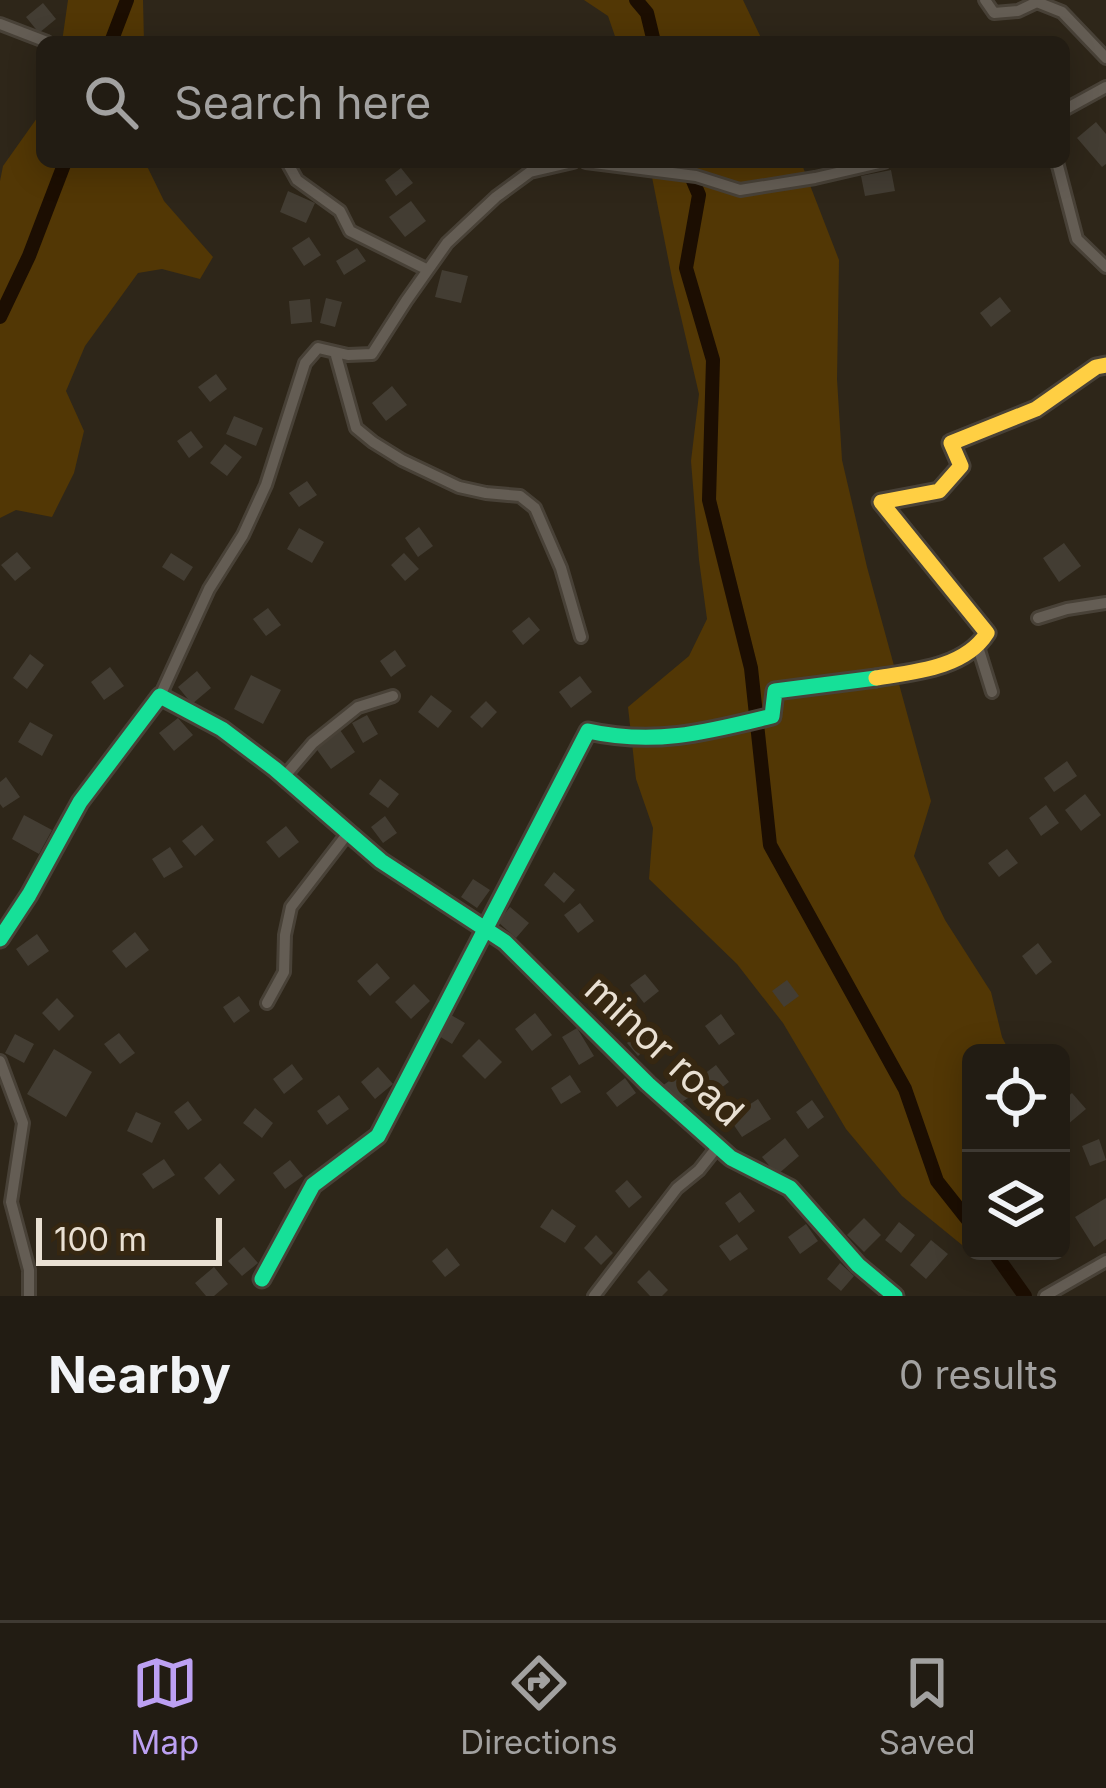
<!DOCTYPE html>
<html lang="en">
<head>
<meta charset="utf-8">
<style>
  body { margin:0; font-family:Inter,sans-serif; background:#2e2921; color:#f1f3f6 }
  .controls { position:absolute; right:36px; bottom:36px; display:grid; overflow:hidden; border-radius:18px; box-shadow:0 6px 30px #0003 }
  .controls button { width:108px; height:108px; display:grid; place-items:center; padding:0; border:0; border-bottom:3px solid #3f3a33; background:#221c13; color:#f1f3f6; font:60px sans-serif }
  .scale { position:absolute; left:36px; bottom:30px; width:186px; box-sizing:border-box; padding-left:12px; border:6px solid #e9e0d3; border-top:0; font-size:33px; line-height:42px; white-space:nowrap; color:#e9e0d3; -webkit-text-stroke:9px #362711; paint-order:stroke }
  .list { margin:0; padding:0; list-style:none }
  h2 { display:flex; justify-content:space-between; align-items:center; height:156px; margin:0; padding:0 48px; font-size:51px }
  h2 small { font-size:39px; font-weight:400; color:#a2a1a0 }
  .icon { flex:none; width:66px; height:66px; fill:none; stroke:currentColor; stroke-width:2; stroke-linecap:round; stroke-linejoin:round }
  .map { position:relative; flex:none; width:1106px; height:1296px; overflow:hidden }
  .search { position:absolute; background:#221c13; box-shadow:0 6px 30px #0003; left:36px; right:36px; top:36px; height:132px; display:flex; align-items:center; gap:30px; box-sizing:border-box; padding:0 42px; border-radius:18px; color:#a2a1a0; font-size:45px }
  .sheet { height:324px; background:#221c13 }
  nav { display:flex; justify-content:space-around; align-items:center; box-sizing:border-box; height:168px; border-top:3px solid #3f3a33; background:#221c13; font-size:33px; color:#a2a1a0 }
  nav a { display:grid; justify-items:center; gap:6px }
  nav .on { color:#bca0f2 }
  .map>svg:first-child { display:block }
  .green { fill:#523705 }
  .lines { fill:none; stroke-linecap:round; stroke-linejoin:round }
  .canal { stroke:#1c0e02; stroke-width:14 }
  .building { fill:#433d33 }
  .street-casing { stroke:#484137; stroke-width:16 }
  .fast-casing { stroke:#484137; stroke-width:21 }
  .slow-casing { stroke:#484137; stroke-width:21 }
  .street { stroke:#645d54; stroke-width:10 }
  .fast { stroke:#16e098; stroke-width:15 }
  .slow { stroke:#ffcf43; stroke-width:15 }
  .labels { text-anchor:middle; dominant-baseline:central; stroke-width:12; stroke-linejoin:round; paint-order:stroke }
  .street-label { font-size:39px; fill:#e9e0d3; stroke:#362711 }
</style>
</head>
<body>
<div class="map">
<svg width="1106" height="1296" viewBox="0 0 1106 1296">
  <rect width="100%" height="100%" fill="#2e2619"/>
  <path class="green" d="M68,0H143L144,42H62Z
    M584,0H743L763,42H617L608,16Z
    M42,111V162H145L164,201L213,257L200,279L162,269L138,273L85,346L66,391L84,431L74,473L52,517L16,510L0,518V181L3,166Z
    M649,162H801L839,260L837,379L842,460L867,567L931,801L914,856L945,920L991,992L1002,1037L1010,1053H971V1251H991L978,1258L902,1196L846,1129L783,1023L737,964L649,879L653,828L636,779L628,707L689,656L707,619L699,560L691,461L699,394L673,283Z"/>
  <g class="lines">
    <path class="canal" d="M636,0L647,13L654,42
      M111,42L127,0
      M685,162L699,195L686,268L713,360L709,500L751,668L770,845L905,1089L937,1181L971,1224
      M0,317L29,256L65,162
      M993,1251L1025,1296"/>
  </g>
  <path class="building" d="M43,3L56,19L39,33L26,17Z
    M1096,122L1106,134V164L1102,167L1077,138Z
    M401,168L413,183L396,196L385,180Z
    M891,170L895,191L865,196L861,176Z
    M288,191L315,203L306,223L280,212Z
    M411,201L426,221L405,237L389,217Z
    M309,237L321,255L304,266L292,248Z
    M357,248L366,261L344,275L336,261Z
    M442,270L468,276L461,303L435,297Z
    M1000,297L1011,311L991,327L980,313Z
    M326,298L342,302L335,327L320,323Z
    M310,299L312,322L291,324L289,301Z
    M216,374L227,389L210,402L198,387Z
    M392,386L407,405L386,421L372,403Z
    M234,416L263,428L256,446L226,434Z
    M191,431L203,447L189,458L177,441Z
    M225,444L242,457L227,476L210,463Z
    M307,481L317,495L299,507L289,493Z
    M419,527L433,546L418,557L405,538Z
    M299,528L324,542L312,563L287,549Z
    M1064,543L1081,566L1059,582L1043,558Z
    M17,552L31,568L15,581L1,565Z
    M171,553L193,567L184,581L162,567Z
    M404,553L419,569L405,581L391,565Z
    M268,608L281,625L266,636L253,619Z
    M529,617L540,630L523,645L512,631Z
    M395,650L406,666L391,677L380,661Z
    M30,654L44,665L27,689L13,678Z
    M110,667L124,686L104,700L91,682Z
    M197,671L211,688L192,704L178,687Z
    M251,675L281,690L263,724L234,709Z
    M580,676L592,692L571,708L559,692Z
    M431,695L452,711L438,728L418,712Z
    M486,701L497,712L482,728L470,717Z
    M367,715L378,734L363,743L352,723Z
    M178,718L193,735L174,751L159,733Z
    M30,722L53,735L42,756L18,742Z
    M340,730L355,752L331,769L315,747Z
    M1067,761L1077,776L1054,792L1044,778Z
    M6,777L20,797L3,808L0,804V782Z
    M380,779L399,794L388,808L369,794Z
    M1085,794L1101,815L1081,831L1065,810Z
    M1046,805L1059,823L1041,836L1029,818Z
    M24,815L52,830L39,854L12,839Z
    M385,816L397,833L383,843L371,827Z
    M202,825L214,840L195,856L182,841Z
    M286,826L299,842L279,858L266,842Z
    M170,847L183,867L164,878L152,859Z
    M1007,849L1018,863L999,877L988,863Z
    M554,872L575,890L564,903L544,885Z
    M473,879L490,890L477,908L461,897Z
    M580,903L594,921L578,933L564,915Z
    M510,907L529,923L516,938L498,922Z
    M135,932L149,950L126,968L112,951Z
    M37,934L49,951L28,966L16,949Z
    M1038,943L1052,962L1036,975L1022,956Z
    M377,963L390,978L370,996L357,981Z
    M645,974L659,991L644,1003L630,985Z
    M787,980L799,996L784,1007L772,991Z
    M414,984L430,1001L411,1019L395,1002Z
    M239,996L250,1011L234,1023L223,1007Z
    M57,998L74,1016L59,1031L42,1013Z
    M535,1013L552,1035L532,1051L515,1029Z
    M721,1014L735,1034L719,1045L705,1026Z
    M451,1015L465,1023L452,1044L439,1036Z
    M647,1025L658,1038L638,1056L627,1043Z
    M577,1028L594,1056L579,1065L562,1037Z
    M119,1033L135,1053L120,1064L104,1044Z
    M15,1034L34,1044L24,1063L5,1053Z
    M479,1039L502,1062L485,1079L462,1056Z
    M54,1049L92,1072L66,1117L27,1094Z
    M292,1064L303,1079L284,1094L273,1079Z
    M716,1065L729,1082L712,1095L699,1078Z
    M378,1067L393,1084L375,1099L361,1082Z
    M679,1074L694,1094L676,1106L662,1086Z
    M570,1075L581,1092L561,1104L551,1088Z
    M625,1078L636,1093L617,1107L606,1093Z
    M1072,1093L1086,1109L1061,1130V1102Z
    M339,1095L349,1109L327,1125L317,1111Z
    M758,1099L771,1119L742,1137L729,1118Z
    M812,1100L824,1117L808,1129L796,1112Z
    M188,1101L202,1120L188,1130L174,1112Z
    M255,1108L273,1123L262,1138L243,1123Z
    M136,1112L161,1123L152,1143L127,1131Z
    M785,1138L799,1156L777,1175L762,1157Z
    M1099,1139L1106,1160L1090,1166L1082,1146Z
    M164,1159L175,1175L153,1189L142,1174Z
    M290,1160L303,1176L285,1189L273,1173Z
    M220,1163L235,1180L219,1195L204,1178Z
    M627,1180L642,1197L629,1208L615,1191Z
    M740,1192L755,1211L739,1223L725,1203Z
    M1106,1198V1239L1094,1247L1075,1217Z
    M552,1209L576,1226L565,1243L540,1227Z
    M864,1218L881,1235L864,1252L847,1235Z
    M899,1222L915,1235L901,1253L885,1240Z
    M806,1224L818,1241L800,1254L788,1237Z
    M737,1234L748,1249L730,1261L719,1246Z
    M596,1235L613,1253L601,1265L584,1248Z
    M931,1240L948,1254L926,1279L910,1265Z
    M244,1247L258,1263L242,1276L228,1261Z
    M447,1248L460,1265L445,1277L432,1261Z
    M840,1263L854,1276L841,1291L827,1279Z
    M214,1267L228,1284L214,1296H206L195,1283Z
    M649,1270L668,1290L662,1296H650L637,1282Z"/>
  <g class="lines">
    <g class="street-casing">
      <path id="street" d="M985,0L994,13L1018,11L1037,2L1062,12L1106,58
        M0,24L47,42
        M1064,110L1106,87
        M287,162L297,180L340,211L350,231L428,270
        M586,162L696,176L740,190L815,178L884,162
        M1057,162L1077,239L1106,267
        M335,352L356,428L373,442L402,460L459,487L486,493L520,496L535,508L561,568L581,637
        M1038,618L1067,609L1106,603
        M978,647L992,692
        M160,696L209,589L243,535L266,485L305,363L318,348L348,355L372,354L406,301L447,243L496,197L530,172L573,162
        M284,777L313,743L358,707L393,696
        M267,1003L284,972L285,935L291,907L348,833
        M0,1061L23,1123L11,1202L29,1270V1296
        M594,1296L677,1188L699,1170L718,1146
        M1045,1296L1106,1261"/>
    </g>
    <g class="fast-casing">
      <path id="fast" d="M0,939L29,895L80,802L160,696L222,729L275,769L381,861L505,942L648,1084L731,1158L790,1188L858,1265L895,1296
        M262,1279L313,1185L378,1136L588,731C655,746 707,732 772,716L775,691L876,678"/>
    </g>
    <g class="slow-casing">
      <path id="slow" d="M876,678C914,672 965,668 987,633L881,502L939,491L961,466L951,443L1036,409L1096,367L1106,365"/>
    </g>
    <use href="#street" class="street"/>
    <use href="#fast" class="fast"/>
    <use href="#slow" class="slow"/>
  </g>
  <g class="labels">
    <g class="street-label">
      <text transform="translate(665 1050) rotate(43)">minor road</text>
    </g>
  </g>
</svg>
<div class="controls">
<button><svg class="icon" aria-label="locate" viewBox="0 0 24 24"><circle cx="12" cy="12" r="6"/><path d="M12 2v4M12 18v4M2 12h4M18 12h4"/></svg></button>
<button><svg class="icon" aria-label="layers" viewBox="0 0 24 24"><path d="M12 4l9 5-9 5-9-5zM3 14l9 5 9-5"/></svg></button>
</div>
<div class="scale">100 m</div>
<div class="search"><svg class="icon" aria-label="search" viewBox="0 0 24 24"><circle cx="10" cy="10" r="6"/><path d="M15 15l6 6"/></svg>Search here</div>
</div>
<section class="sheet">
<h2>Nearby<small>0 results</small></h2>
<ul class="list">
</ul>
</section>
<nav>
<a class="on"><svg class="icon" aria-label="map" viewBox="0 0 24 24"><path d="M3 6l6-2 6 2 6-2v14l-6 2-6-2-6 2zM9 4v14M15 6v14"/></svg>Map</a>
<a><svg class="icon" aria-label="directions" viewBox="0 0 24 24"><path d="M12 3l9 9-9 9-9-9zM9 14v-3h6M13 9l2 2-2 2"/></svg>Directions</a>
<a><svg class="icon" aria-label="saved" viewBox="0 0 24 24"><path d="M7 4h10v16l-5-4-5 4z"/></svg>Saved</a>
</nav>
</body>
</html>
